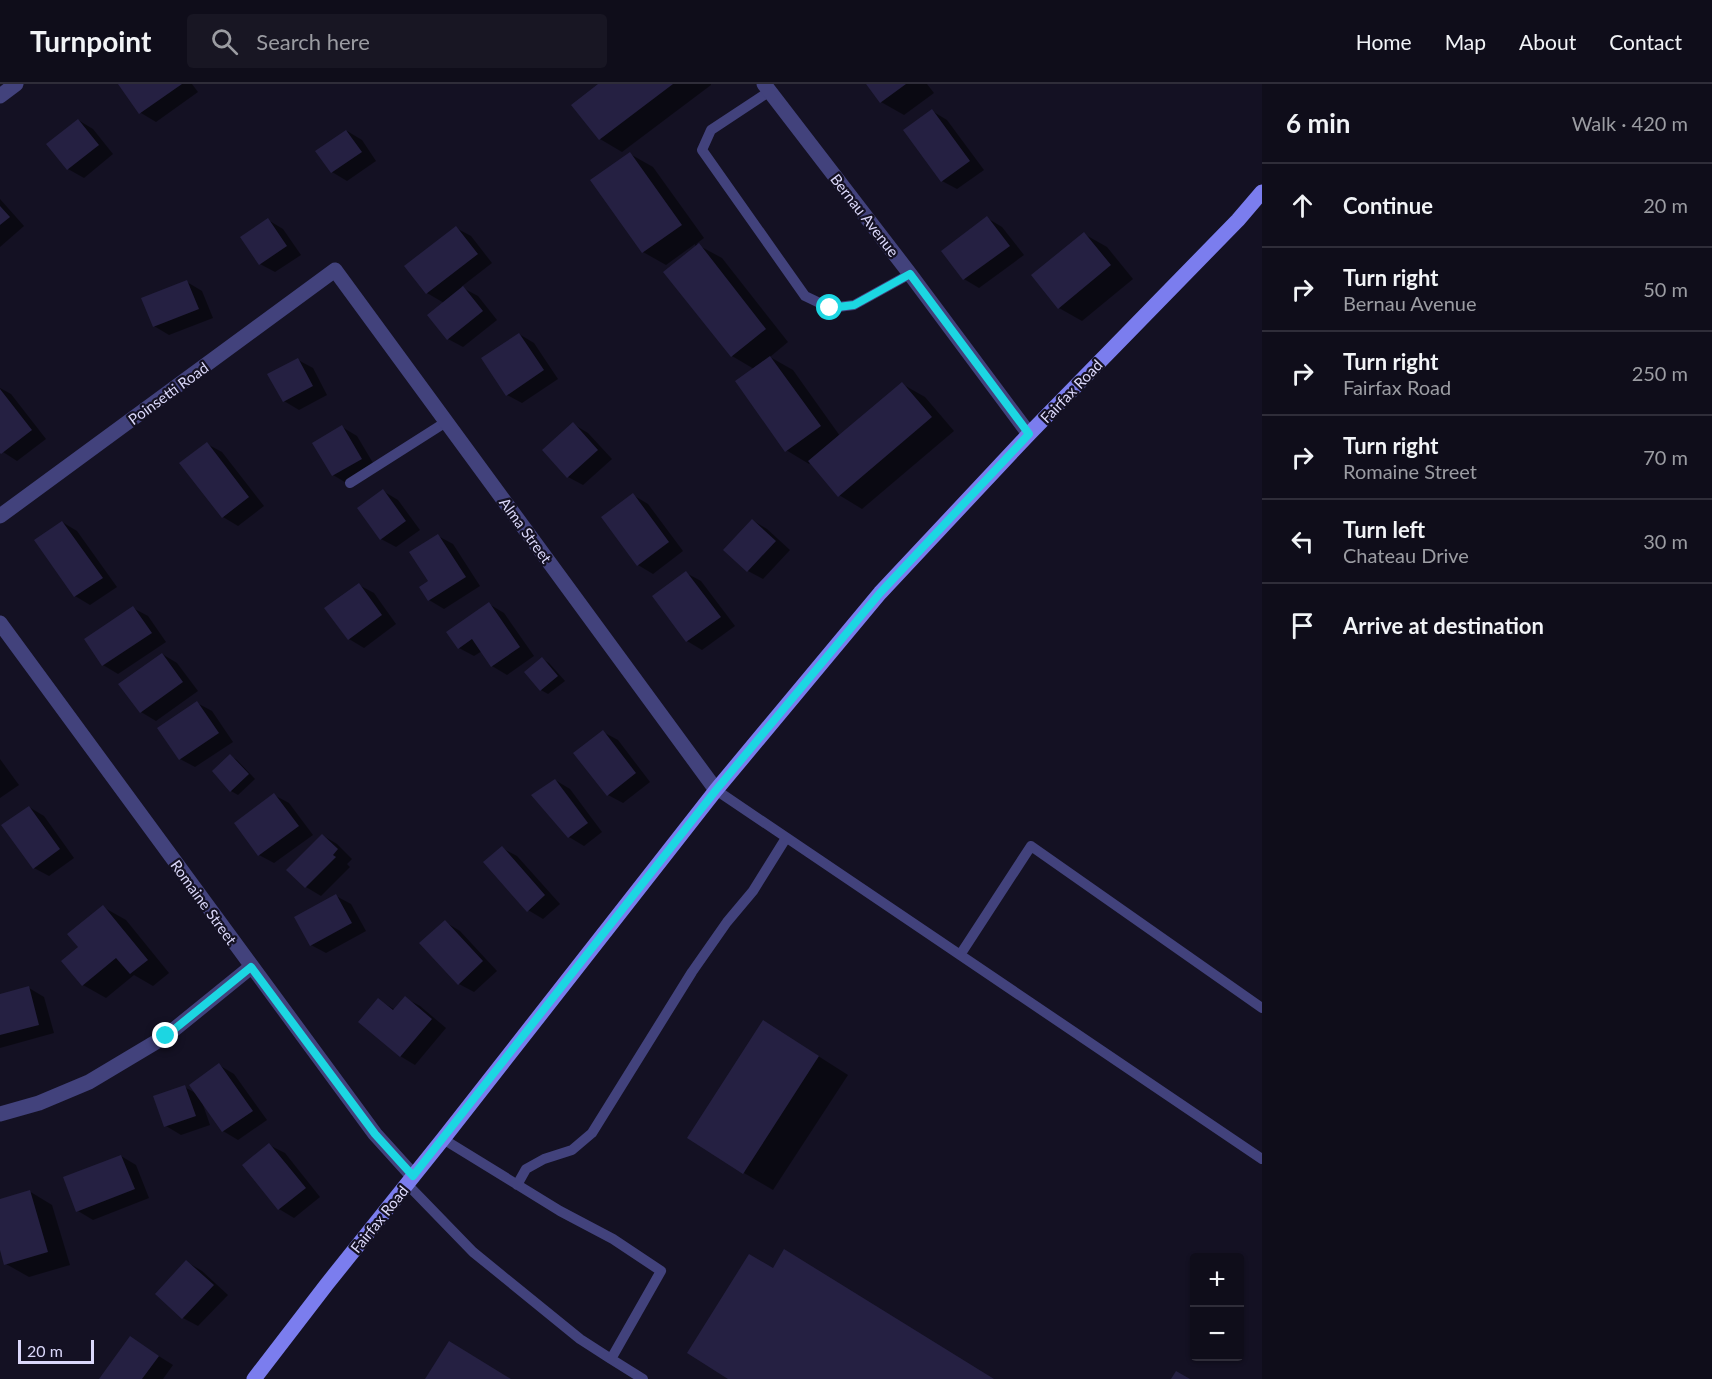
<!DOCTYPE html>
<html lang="en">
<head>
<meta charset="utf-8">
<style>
  body { margin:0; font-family:Lato,sans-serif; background:#181623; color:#f1f3f6 }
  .controls { position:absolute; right:18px; bottom:18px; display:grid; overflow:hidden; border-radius:6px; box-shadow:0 2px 4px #0004 }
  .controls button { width:54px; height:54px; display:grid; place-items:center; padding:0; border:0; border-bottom:2px solid #2f2d39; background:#0f0d1a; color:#f1f3f6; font:30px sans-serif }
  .scale { position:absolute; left:18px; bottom:15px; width:76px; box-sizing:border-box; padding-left:6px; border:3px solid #dbd8fa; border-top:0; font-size:16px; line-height:21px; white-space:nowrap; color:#dbd8fa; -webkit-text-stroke:4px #141123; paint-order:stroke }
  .stop { position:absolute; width:18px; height:18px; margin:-14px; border:4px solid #1cd6e2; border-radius:50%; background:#fff }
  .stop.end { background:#1cd6e2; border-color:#fff; box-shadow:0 2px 6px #0008 }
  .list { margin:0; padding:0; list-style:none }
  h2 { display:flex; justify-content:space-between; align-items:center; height:78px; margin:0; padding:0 24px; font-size:26px }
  h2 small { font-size:20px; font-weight:400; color:#9b9ca2 }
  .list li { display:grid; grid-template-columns:39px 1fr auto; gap:18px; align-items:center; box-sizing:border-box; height:84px; padding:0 24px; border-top:2px solid #2f2d39 }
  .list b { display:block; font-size:22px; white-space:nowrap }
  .list p { margin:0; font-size:20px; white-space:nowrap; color:#9b9ca2 }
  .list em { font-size:20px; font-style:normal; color:#9b9ca2 }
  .icon { flex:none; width:33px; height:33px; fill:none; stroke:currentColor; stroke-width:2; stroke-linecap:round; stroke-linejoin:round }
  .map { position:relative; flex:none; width:1262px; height:1295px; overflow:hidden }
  header { display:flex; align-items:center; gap:36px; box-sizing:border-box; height:84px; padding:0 30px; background:#0f0d1a; border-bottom:2px solid #2f2d39 }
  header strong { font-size:28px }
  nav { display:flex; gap:33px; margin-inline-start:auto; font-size:21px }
  .search { width:420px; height:54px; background:#181623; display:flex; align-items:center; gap:15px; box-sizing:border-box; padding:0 21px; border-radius:6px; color:#9b9ca2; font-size:22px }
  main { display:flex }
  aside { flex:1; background:#0f0d1a }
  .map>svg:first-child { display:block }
  .shadow { fill:#0007 }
  .building { fill:#252042 }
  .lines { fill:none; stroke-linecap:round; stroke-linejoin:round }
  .lane { stroke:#42427c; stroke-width:10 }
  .street { stroke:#42427c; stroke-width:15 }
  .secondary { stroke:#7b7dee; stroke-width:15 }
  .route { stroke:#1cd6e2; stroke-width:8 }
  .labels { text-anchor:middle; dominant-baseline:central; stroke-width:4.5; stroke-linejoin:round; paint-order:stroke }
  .street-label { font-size:15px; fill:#dbd8fa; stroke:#141123 }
</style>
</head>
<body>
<header>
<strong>Turnpoint</strong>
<div class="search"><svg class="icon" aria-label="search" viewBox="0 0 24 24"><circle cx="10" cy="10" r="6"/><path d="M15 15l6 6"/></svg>Search here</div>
<nav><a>Home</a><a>Map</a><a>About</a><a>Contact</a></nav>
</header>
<main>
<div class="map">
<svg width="1262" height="1295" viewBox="0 0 1262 1295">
  <rect width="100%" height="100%" fill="#141123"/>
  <path class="shadow" d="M120,0H192L198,8L156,38L141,29Z
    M600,0H711V1L622,68L600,55Z
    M867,0H927L934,9L904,31L881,18Z
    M932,27L947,36L984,86L957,105L942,97Z
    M78,36L93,45L113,70L84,94L68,85L49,60Z
    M347,47L362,56L376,77L347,97L332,88Z
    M630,70L653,83L704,154L696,160L722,174L788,258L770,273L793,286L840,352L902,300L925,313L954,347L862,425L839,411L811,378L809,380L786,366L754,285L732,272L695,160L666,181L643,168Z
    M0,115L24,142L0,163Z
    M987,134L1002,143L1024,171L979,204L964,195L943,168Z
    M268,136L283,145L301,171L275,188L260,180Z
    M456,144L471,152L492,179L461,203L478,212L497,236L463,263L448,255L444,219L427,209Z
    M1084,150L1107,163L1133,195L1082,237L1059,224Z
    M187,198L202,207L213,234L169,251L154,242Z
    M519,250L534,259L558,295L522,319L507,311Z
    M298,276L313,284L327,311L299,326L284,317Z
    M0,304L11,310L46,355L17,377L0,366Z
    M573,340L588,349L612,375L583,401L568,393Z
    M342,343L357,352L376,384L348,400L333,391Z
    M207,360L222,368L264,422L238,442L223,433Z
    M383,407L398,416L420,446L396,463L381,455Z
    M633,411L648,420L683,467L653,490L638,481Z
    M752,436L767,445L790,466L763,495L748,487Z
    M62,438L77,447L117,503L90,521L75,512L36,457Z
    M438,452L453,460L480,502L444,525L429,516L430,497Z
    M686,489L701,497L735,542L702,566L687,557L654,512Z
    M359,501L374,509L396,540L364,564L349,555Z
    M489,520L504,529L534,572L507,591L492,582L482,567L474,572L459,564Z
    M133,524L148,532L166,558L118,590L103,581Z
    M162,570L177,579L198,607L156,637L141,628Z
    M542,575L549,579L565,597L548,610L541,606L526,589Z
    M197,619L212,627L233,658L195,683L180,675Z
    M603,648L618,656L650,698L623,719L608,711Z
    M230,672L237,676L255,695L238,711L231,707Z
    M0,675L19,701L0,714Z
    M555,696L570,705L602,748L584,762L569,753Z
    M274,711L289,719L313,751L274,779L259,771Z
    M29,723L44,732L74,774L49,792L34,784Z
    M322,751L337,760L352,775L347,780L350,783L321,812L306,803Z
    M502,764L517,772L560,820L543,835L528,826Z
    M336,812L351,820L366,847L326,869L311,861Z
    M103,823L126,836L169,889L153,902L134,891L106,914L83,901L63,877L80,863Z
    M445,838L460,847L497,887L474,908L459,900Z
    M29,904L44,913L54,949L0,964V911Z
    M405,914L420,922L446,944L415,981L400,972L379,916L395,926Z
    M793,956L848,991L773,1106L744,1089Z
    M219,981L234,990L267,1036L238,1056L223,1047L202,1018L210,1041L181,1051L166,1042L184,1003L198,1010Z
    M269,1061L285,1069L320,1113L294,1134L279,1125L244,1082Z
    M121,1072L136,1081L149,1114L93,1136L78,1127Z
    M29,1107L52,1121L70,1181L29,1193L6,1180L0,1161V1116Z
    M187,1178L202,1187L228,1211L198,1242L183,1234L157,1210Z
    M130,1254L173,1281L163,1295H101Z"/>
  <path class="building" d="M118,0H182L139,30Z
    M598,0H673L599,56L571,21Z
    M866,0H906L880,19Z
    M932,25L970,77L941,98L903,46Z
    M78,35L99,61L67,86L46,60Z
    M346,46L362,68L331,89L315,67Z
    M630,68L682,141L642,169L590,96Z
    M0,122L10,133L0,141Z
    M987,132L1010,162L963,196L941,167Z
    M268,134L287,162L259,181L240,153Z
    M456,142L478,170L426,210L404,182Z
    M1084,148L1111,181L1058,225L1031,191Z
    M699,159L766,245L731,273L663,188Z
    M187,196L199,225L153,243L141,214Z
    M463,202L483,227L447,256L427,231Z
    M519,249L544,286L506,312L481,274Z
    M770,272L821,342L785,368L735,297Z
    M298,274L313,302L283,318L267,290Z
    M902,298L932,333L838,413L808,377Z
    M0,305L32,346L1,370L0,369Z
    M573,338L598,366L567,394L542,366Z
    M342,341L362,375L332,392L312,359Z
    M207,358L249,413L222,434L179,379Z
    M383,405L406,437L380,456L357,424Z
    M633,409L669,458L637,482L601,433Z
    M752,435L776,457L747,488L723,466Z
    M62,437L103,494L74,513L34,456Z
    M438,450L466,493L428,517L419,503L428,497L409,468Z
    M686,487L721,533L686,558L652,512Z
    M359,499L382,531L348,556L324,524Z
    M489,518L520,563L491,583L472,555L458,565L446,548Z
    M133,522L152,549L102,582L84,555Z
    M162,569L183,598L140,629L118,600Z
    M542,573L558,592L540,607L524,588Z
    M197,617L219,649L179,676L157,644Z
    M603,646L636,689L607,712L573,669Z
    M230,670L249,690L230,708L212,687Z
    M555,695L588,739L568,754L531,711Z
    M274,709L299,742L258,772L234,739Z
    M29,722L60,765L33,785L1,741Z
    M322,750L338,765L333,771L336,773L305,804L286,786Z
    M502,762L545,811L527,828L483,778Z
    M336,810L352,839L310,862L294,833Z
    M103,821L148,876L130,890L116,874L82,902L61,877L78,863L67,850Z
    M445,836L483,877L458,901L419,859Z
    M29,902L39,941L0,951V910Z
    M405,912L432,935L400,973L358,938L378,914L393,926Z
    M763,936L819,972L743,1090L687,1054Z
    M219,979L253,1027L222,1048L189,1001Z
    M185,1001L196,1032L164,1043L153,1012Z
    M269,1059L306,1104L278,1126L242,1081Z
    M121,1071L135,1105L76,1128L63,1093Z
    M30,1106L48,1168L4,1181L0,1166V1115Z
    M784,1165L994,1295H728L687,1269L749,1170L773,1184Z
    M186,1176L214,1201L182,1235L155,1210Z
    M130,1252L159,1272L142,1295H99Z
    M449,1257L511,1295H425Z
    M1176,1287L1190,1295H1171Z"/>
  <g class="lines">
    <path class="lane" d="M770,7L711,46L702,66L805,212L830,224L854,221L910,190
      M350,399L446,338
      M716,706L1262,1075
      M960,871L1031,762L1262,924
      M407,1100L473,1168L580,1255L611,1275L661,1187L613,1155L560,1127L443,1055
      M517,1101L526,1085L544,1075L572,1066L592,1049L692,888L727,838L753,807L786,754
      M611,1275L643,1295"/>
    <path class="street" d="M764,0L910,190L1029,350
      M0,12L16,0
      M0,432L335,186L716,706
      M0,539L375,1050L413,1092
      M0,1030L39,1019L89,998L166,952L251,883"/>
    <path class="secondary" d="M254,1295L327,1200L443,1055L716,706L880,509L1029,350L1238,136L1262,108"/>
  </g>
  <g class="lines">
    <path class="route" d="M166,952L251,883L375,1050L413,1092L716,706L880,509L1029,350L910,190L854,221L830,224"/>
  </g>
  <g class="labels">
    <g class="street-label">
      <text transform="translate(865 131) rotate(52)">Bernau Avenue</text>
      <text transform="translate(1071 307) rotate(-46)">Fairfax Road</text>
      <text transform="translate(168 309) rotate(-36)">Poinsetti Road</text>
      <text transform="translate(526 446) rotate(54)">Alma Street</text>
      <text transform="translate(204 818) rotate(54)">Romaine Street</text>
      <text transform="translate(379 1135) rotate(-51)">Fairfax Road</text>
    </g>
  </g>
</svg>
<div class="controls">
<button>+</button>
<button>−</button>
</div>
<div class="scale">20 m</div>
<div class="stop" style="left:830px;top:224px"></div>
<div class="stop end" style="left:166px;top:952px"></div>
</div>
<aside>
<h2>6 min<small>Walk · 420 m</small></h2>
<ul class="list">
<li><svg class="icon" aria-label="ahead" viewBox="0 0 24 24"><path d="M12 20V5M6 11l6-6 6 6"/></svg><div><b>Continue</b></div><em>20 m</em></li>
<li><svg class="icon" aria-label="right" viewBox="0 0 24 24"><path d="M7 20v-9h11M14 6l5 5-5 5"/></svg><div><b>Turn right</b><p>Bernau Avenue</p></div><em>50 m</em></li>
<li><svg class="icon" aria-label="right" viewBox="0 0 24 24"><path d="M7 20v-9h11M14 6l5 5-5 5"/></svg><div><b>Turn right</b><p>Fairfax Road</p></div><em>250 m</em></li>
<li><svg class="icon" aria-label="right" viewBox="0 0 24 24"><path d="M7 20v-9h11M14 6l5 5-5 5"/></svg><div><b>Turn right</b><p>Romaine Street</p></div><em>70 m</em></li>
<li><svg class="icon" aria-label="left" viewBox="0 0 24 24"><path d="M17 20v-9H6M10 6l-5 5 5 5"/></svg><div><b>Turn left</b><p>Chateau Drive</p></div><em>30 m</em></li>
<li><svg class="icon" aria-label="arrive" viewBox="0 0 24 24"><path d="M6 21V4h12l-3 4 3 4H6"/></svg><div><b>Arrive at destination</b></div></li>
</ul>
</aside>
</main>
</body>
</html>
